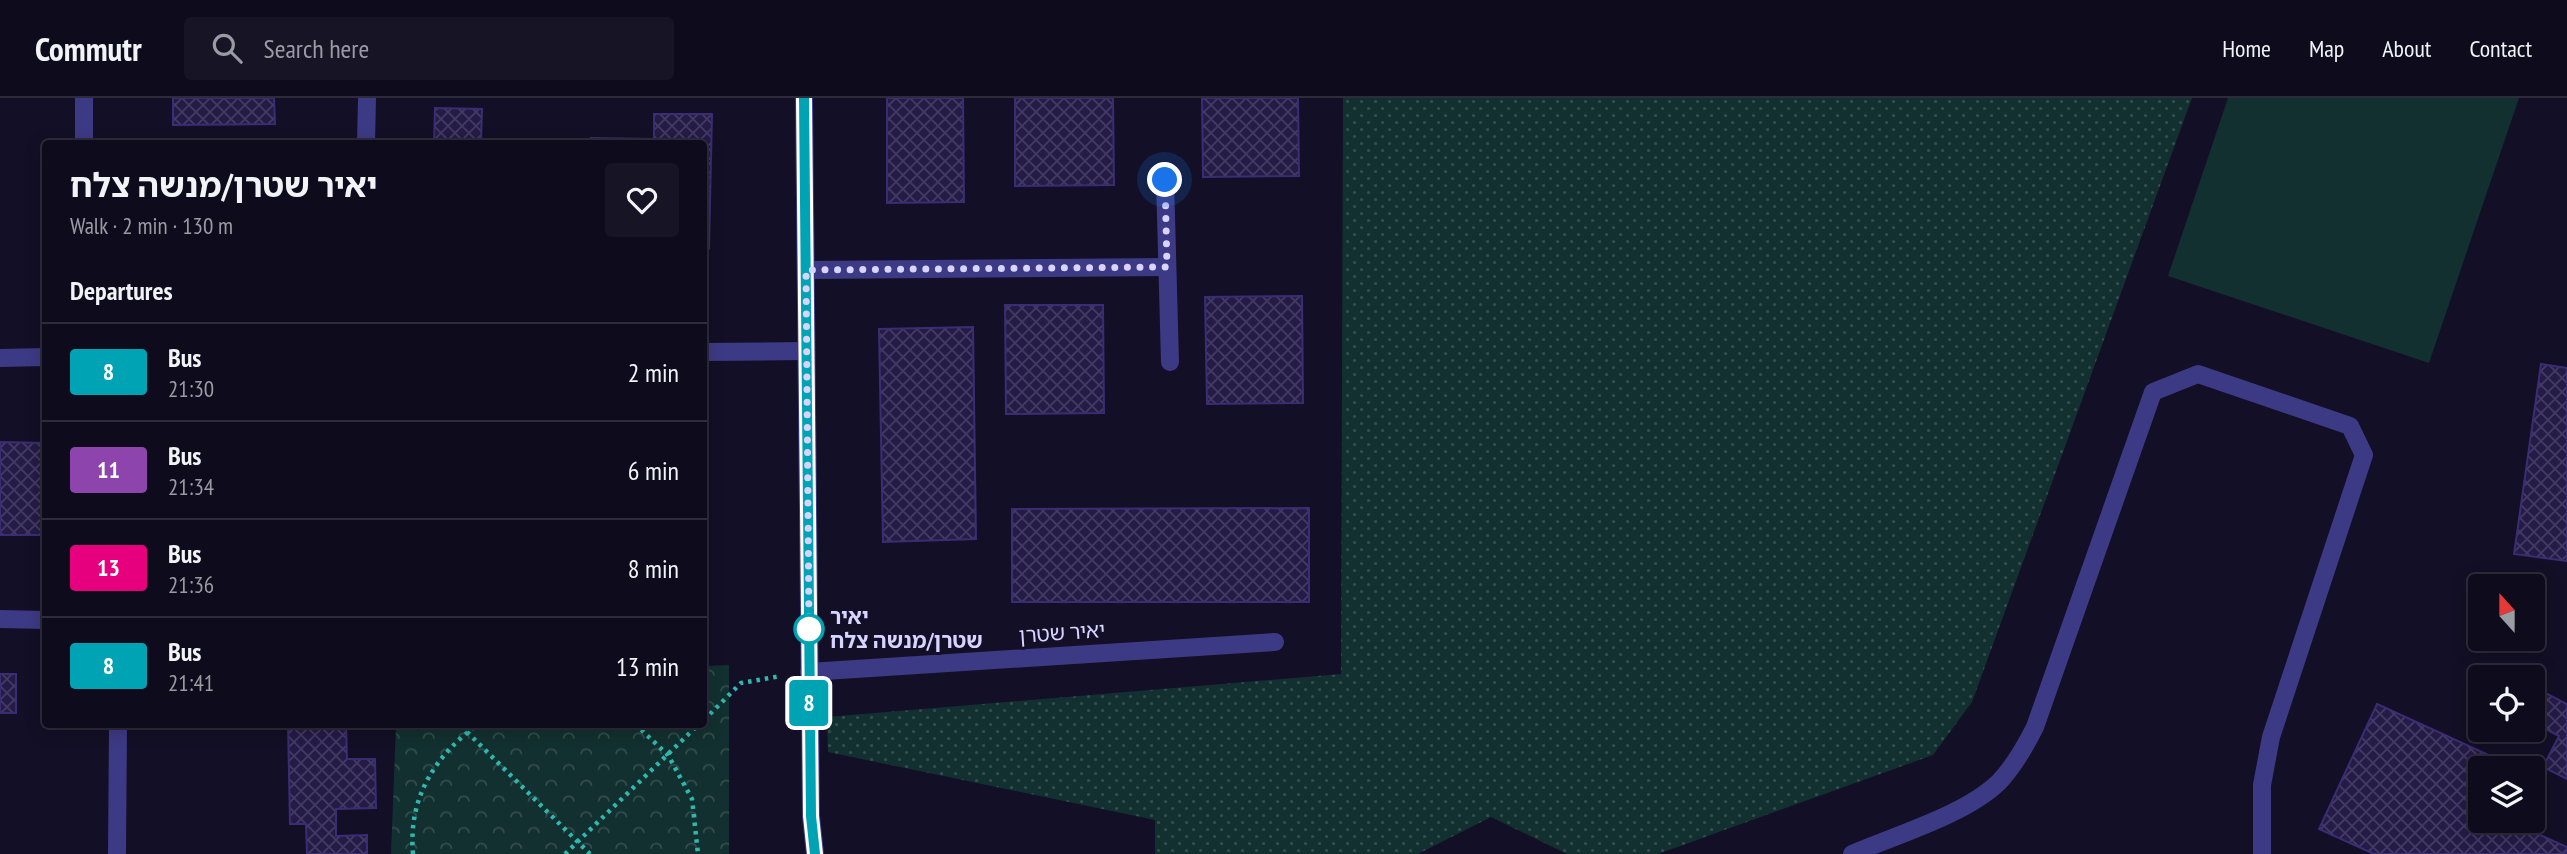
<!DOCTYPE html>
<html lang="en">
<head>
<meta charset="utf-8">
<style>
	body { margin:0; font-family:"PT Sans Narrow","Noto Sans Hebrew",sans-serif; background:#171425; color:#f1f3f6; height:100vh; display:flex; flex-direction:column; font-size:26px; white-space:nowrap }
	* { box-sizing:border-box; margin:0 }
	p { font-size:23px; color:#9b9ba3 }
	.icon { flex:none; width:38px; height:38px; fill:none; stroke:currentColor; stroke-width:2; stroke-linecap:round; stroke-linejoin:round }
	.map { position:relative; flex:1; overflow:hidden }
	.panel { position:absolute; left:42px; top:42px; width:665px; height:588px; display:flex; flex-direction:column; background:#0e0b1c; border-radius:7px; box-shadow:0 4px 18px #0003,0 0 0 2px #2e2b3b }
	.panel>* { flex:none }
	.badge { padding:0 14px; border-radius:5px; font-size:24px; line-height:46px }
	.needle { width:46px; rotate:339deg }
	.tools { position:absolute; left:2468px; top:476px; display:grid; gap:14px }
	.tools a { display:grid; place-items:center; width:77px; height:77px; border-radius:7px; background:#0e0b1c; box-shadow:0 4px 18px #0003,0 0 0 2px #2e2b3b; font-size:35px }
	.you { position:absolute; width:35px; height:35px; margin:-18px; border:5px solid #fff; border-radius:50%; background:#1a73e8; box-shadow:0 0 0 10px #1a73e833 }
	.map>.badge { position:absolute; translate:-50% -50%; box-shadow:0 0 0 4px #fff }
	h2 { padding:0 28px; font-size:26px; line-height:63px }
	.round { display:grid; place-items:center; flex:none; width:74px; height:74px; border-radius:7px; background:#171425 }
	.headline { display:flex; align-items:center; justify-content:space-between; height:119px; padding:0 28px }
	h1 { font-size:33px; font-weight:700; line-height:52px }
	ul { padding:0; list-style:none }
	li { display:flex; align-items:center; gap:21px; height:98px; padding:0 28px; border-top:2px solid #2e2b3b }
	li div { flex:1 }
	li b { display:block; font-size:26px }
	li em { font-style:normal }
	li .badge { min-width:77px; font-weight:700; text-align:center }
	header { display:flex; align-items:center; gap:42px; box-sizing:border-box; height:98px; padding:0 35px; background:#0e0b1c; border-bottom:2px solid #2e2b3b }
	header strong { font-size:33px }
	nav { display:flex; gap:38px; margin-inline-start:auto; font-size:24px }
	.search { width:490px; height:63px; background:#171425; display:flex; align-items:center; gap:18px; box-sizing:border-box; padding:0 24px; border-radius:7px; color:#9b9ba3; font-size:26px }
	.map>svg:first-child { display:block }
	.grass { fill:url(#grass-dots) }
	.park { fill:url(#park-crowns) }
	.pitch { fill:#12302f }
	.building { fill:url(#building-cross-hatch); stroke:#3b2d73; stroke-width:2 }
	.lines { fill:none; stroke-linecap:round; stroke-linejoin:round }
	.path { stroke:#2fb8b0; stroke-width:4.5; stroke-dasharray:3.5 5; stroke-linecap:butt }
	.service { stroke:#3d3a85; stroke-width:18 }
	.minor { stroke:#3d3a85; stroke-width:18 }
	.tertiary { stroke:#3d3a85; stroke-width:18 }
	.line-casing { stroke:#fff; stroke-width:16 }
	.line { stroke:#00a3b4; stroke-width:10 }
	.walk { stroke:#d9d4ff; stroke-width:7; stroke-dasharray:0 12.6 }
	.stop-dot { fill:#fff; stroke:#00a3b4; stroke-width:3.5 }
	.labels { text-anchor:middle; stroke-width:6; stroke-linejoin:round; paint-order:stroke }
	.stop-label { font-size:21px; font-weight:bold; fill:#d9d4ff; stroke:#130f26; text-anchor:start }
	.street-label { font-size:21px; fill:#d9d4ff; stroke:#130f26 }
</style>
</head>
<body>
<header>
<strong>Commutr</strong>
<div class="search"><svg class="icon" aria-label="search" viewBox="0 0 24 24"><circle cx="10" cy="10" r="6"/><path d="M15 15l6 6"/></svg>Search here</div>
<nav><a>Home</a><a>Map</a><a>About</a><a>Contact</a></nav>
</header>
<div class="map">
<svg width="2567" height="756" viewBox="0 0 2567 756">
	<defs>
		<pattern id="grass-dots" width="8" height="8" patternUnits="userSpaceOnUse" patternTransform="scale(1.75)"><rect width="8" height="8" fill="#12302f"/><path d="M2 2h.1M6 6h.1" fill="none" stroke="#344d4e" stroke-width="1.8" stroke-linecap="round"/></pattern>
		<pattern id="park-crowns" width="20" height="18" patternUnits="userSpaceOnUse" patternTransform="scale(1.75)"><rect width="20" height="18" fill="#12302f"/><path d="M2 6a3 3 0 1 1 6 0M12 15a3 3 0 1 1 6 0" fill="none" stroke="#344d4e"/></pattern>
		<pattern id="building-cross-hatch" width="8" height="8" patternUnits="userSpaceOnUse" patternTransform="scale(1.75)"><rect width="8" height="8" fill="#241b47"/><path d="M0 0l8 8M0 8l8-8" fill="none" stroke="#433b63"/></pattern>
	</defs>
	<rect width="100%" height="100%" fill="#130f26"/>
	<!-- grass -->
	<path class="grass" d="M1343,0h849l-220,604 -39,53 -275,99h-91l-76,-37 -73,37h-263v-34l-327,-68 -1,-35 514,-43z"/>
	<!-- park -->
	<path class="park" d="M729,567v189h-338l5,-129 308,-1v-58z"/>
	<!-- pitch -->
	<path class="pitch" d="M2228,0h291l-90,265 -261,-87z"/>
	<!-- building -->
	<g class="building">
		<path d="M173,0h101l1,26 -102,1z"/>
		<path d="M887,0h76l1,104 -77,1z"/>
		<path d="M1015,0h98l1,87 -99,1z"/>
		<path d="M1202,0h96l1,78 -96,1z"/>
		<path d="M435,10l47,1 -1,32 64,3h-111z"/>
		<path d="M654,16h58l-3,134 -5,-1v-103h-114l1,-6 63,1z"/>
		<path d="M1302,198l1,107 -96,1 -2,-107z"/>
		<path d="M1005,207h98l1,108 -98,1z"/>
		<path d="M973,229l3,212 -93,3 -4,-213z"/>
		<path d="M2541,266l26,4v193l-53,-7z"/>
		<path d="M0,344l46,1v92h-46z"/>
		<path d="M1309,410v94h-297v-93z"/>
		<rect x="0" y="576" width="16" height="39"/>
		<path d="M2532,588l35,18v75l-24,-12 16,-31 -27,-14z"/>
		<path d="M2377,606l140,64h-37v53h40l-2,4 49,22v7h-193l-55,-25z"/>
		<path d="M288,626h58l1,35h28l1,49 -40,1v27l31,-1v19h-60l-1,-30h-16z"/>
	</g>
	<g class="lines">
		<!-- path -->
		<g class="path">
			<path d="M704,622l37,-37 40,-7"/>
			<path d="M635,626l33,31 24,44 6,55"/>
			<path d="M467,634l123,122"/>
			<path d="M413,756c-5,-56 21,-97 65,-130"/>
			<path d="M565,756l134,-130"/>
		</g>
		<!-- service -->
		<g class="service">
			<path d="M0,521l46,1"/>
			<path d="M117,756l1,-130"/>
			<path d="M1852,756c44,-19 113,-39 147,-72 16,-17 26,-35 36,-55l118,-335 45,-18 152,52 14,29 -93,282 -9,48v69"/>
		</g>
		<!-- minor -->
		<g class="minor">
			<path d="M84,46v-46"/>
			<path d="M366,46l1,-46"/>
			<path d="M1165,82l5,182"/>
			<path d="M806,172l361,-3"/>
			<path d="M704,254l102,-1"/>
			<path d="M0,260l46,-1"/>
			<path d="M809,574l466,-30"/>
		</g>
		<!-- tertiary -->
		<path class="tertiary" d="M804,0l7,718 4,38"/>
	</g>
	<g class="lines">
		<!-- line casing -->
		<g class="line-casing">
			<path id="line" d="M804,0l7,718 4,38"/>
		</g>
		<!-- line -->
		<use href="#line" class="line"/>
		<!-- walk -->
		<path class="walk" d="M809,531l-3,-359 361,-3 -2,-87"/>
	</g>
	<!-- markers -->
	<circle class="stop-dot" cx="809" cy="531" r="14"/>
	<g class="labels">
		<!-- stop labels -->
		<g class="stop-label">
			<text x="830" y="526">יאיר<tspan x="830" dy="24">שטרן/מנשה צלח</tspan></text>
		</g>
		<!-- street labels -->
		<g class="street-label">
			<text transform="translate(1062 535) rotate(-4)" y="7">יאיר שטרן</text>
		</g>
	</g>
</svg>
<div class="tools">
<a><svg class="needle" viewBox="-14 -14 28 28"><path d="M0-13l5 13h-10z" fill="#e53935"/><path d="M0 13l5-13h-10z" fill="#9b9ba3"/></svg></a>
<a><svg class="icon" aria-label="locate" viewBox="0 0 24 24"><circle cx="12" cy="12" r="6"/><path d="M12 2v4M12 18v4M2 12h4M18 12h4"/></svg></a>
<a><svg class="icon" aria-label="layers" viewBox="0 0 24 24"><path d="M12 4l9 5-9 5-9-5zM3 14l9 5 9-5"/></svg></a>
</div>
<div class="you" style="left:1165px;top:82px"></div>
<b class="badge" style="left:809px;top:605px;background:#00a3b4;color:#fff">8</b>
<section class="panel">
<div class="headline"><div><h1>יאיר שטרן/מנשה צלח</h1><p>Walk · 2 min · 130 m</p></div><a class="round"><svg class="icon" aria-label="heart" viewBox="0 0 24 24"><path d="M12 20l-8-8c-3-5 5-10 8-4 3-6 11-1 8 4z"/></svg></a></div>
<h2>Departures</h2>
<ul>
<li><span class="badge" style="background:#00a3b4;color:#fff">8</span><div><b>Bus</b><p>21:30</p></div><em>2 min</em></li>
<li><span class="badge" style="background:#8e44ad;color:#fff">11</span><div><b>Bus</b><p>21:34</p></div><em>6 min</em></li>
<li><span class="badge" style="background:#e6007e;color:#fff">13</span><div><b>Bus</b><p>21:36</p></div><em>8 min</em></li>
<li><span class="badge" style="background:#00a3b4;color:#fff">8</span><div><b>Bus</b><p>21:41</p></div><em>13 min</em></li>
</ul>
</section>
</div>
</body>
</html>
